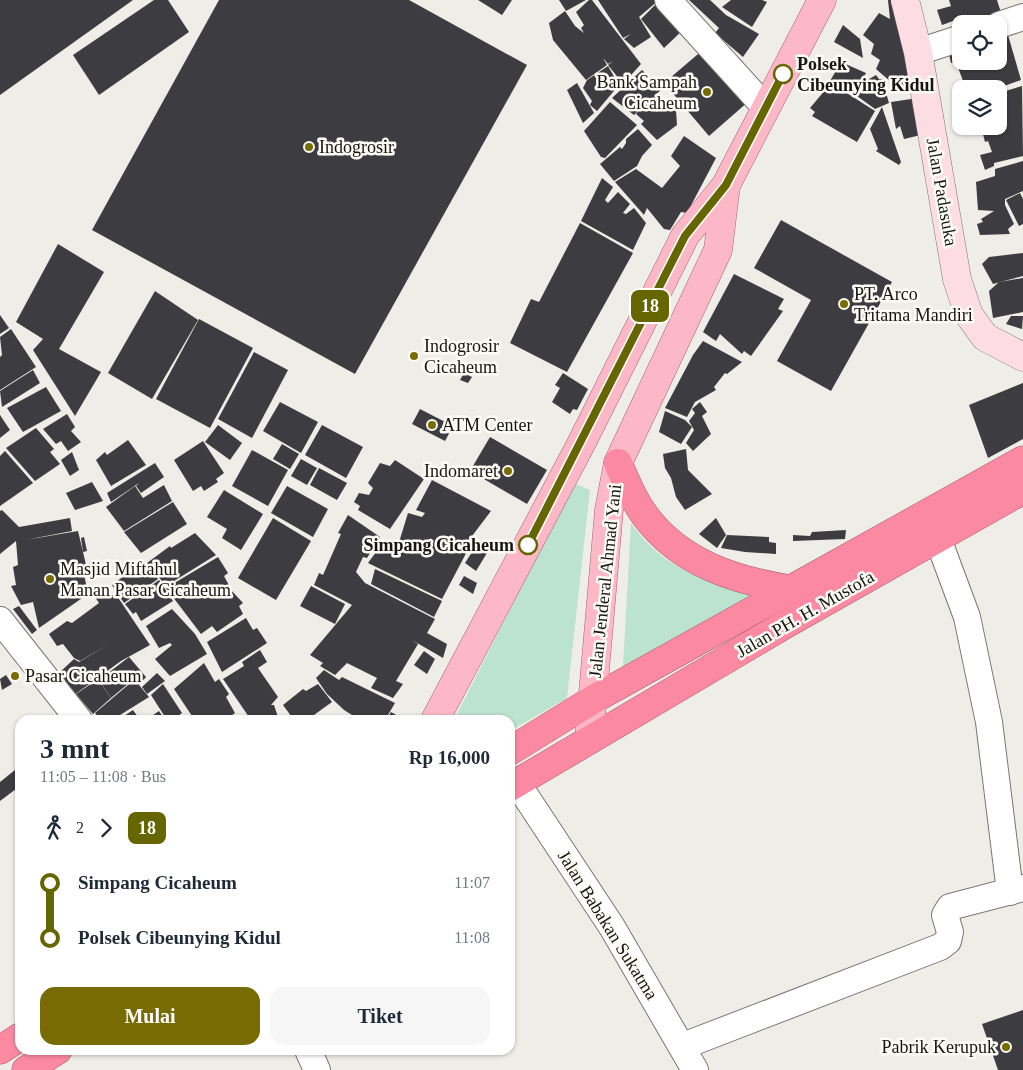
<!DOCTYPE html>
<html lang="id">
<head>
<meta charset="utf-8">
<style>
	body { margin:0; font-family:Georgia,serif; background:#f6f6f7; color:#1f2937; height:100vh; display:flex; flex-direction:column; font-size:19px; white-space:nowrap }
	* { box-sizing:border-box; margin:0 }
	p { font-size:16px; color:#747a83 }
	.icon { flex:none; width:28px; height:28px; fill:none; stroke:currentColor; stroke-width:2; stroke-linecap:round; stroke-linejoin:round }
	.map { position:relative; flex:1; overflow:hidden }
	.sheet { position:absolute; left:15px; top:715px; width:500px; height:340px; display:flex; flex-direction:column; background:#fff; border-radius:15px; box-shadow:0 1px 4px #0004 }
	.sheet>* { flex:none }
	.badge { padding:0 10px; border-radius:8px; font-size:18px; line-height:32px }
	.buttons { position:absolute; left:952px; top:15px; display:grid; gap:10px }
	.buttons a { display:grid; place-items:center; width:55px; height:55px; border-radius:10px; background:#fff; box-shadow:0 1px 4px #0004; font-size:25px }
	.map>.badge { position:absolute; translate:-50% -50%; box-shadow:0 0 0 2px #fff }
	.legs { display:flex; align-items:center; gap:8px; height:55px; padding:0 25px; font-size:16px }
	.legs p { margin-inline-start:auto }
	.overview { display:flex; align-items:center; justify-content:space-between; height:85px; padding:0 25px }
	h1 { font-size:28px; font-weight:600; line-height:38px }
	.primary-button { display:flex; gap:10px; margin-top:auto; padding:10px 25px }
	.primary-button a { flex:1; height:58px; border-radius:15px; background:#796b04; color:#fff; font-size:20px; font-weight:600; line-height:58px; text-align:center }
	.primary-button a+a { background:#f6f6f7; color:#1f2937 }
	ul { padding:0 25px; list-style:none }
	li { display:flex; align-items:center; gap:18px; height:55px; font-size:19px }
	li i { display:grid; place-items:center; width:8px; height:100%; margin:0 6px; background:currentColor }
	li i::after { content:''; width:12px; height:12px; margin:-6px; border:4px solid; border-radius:50%; background:#fff }
	li p { margin-inline-start:auto }
	li:first-child i { background:linear-gradient(#0000 50%,currentColor 0) }
	li:last-child i { background:linear-gradient(currentColor 50%,#0000 0) }
	.map>svg:first-child { display:block }
	.green { fill:#bce2d0 }
	.building { fill:#3d3c40 }
	.lines { fill:none; stroke-linecap:round; stroke-linejoin:round }
	.street-casing { stroke:#787772; stroke-width:28 }
	.secondary-casing { stroke:#787772; stroke-width:29 }
	.primary-casing { stroke:#ab6070; stroke-width:29 }
	.highway-casing { stroke:#ab6070; stroke-width:29 }
	.street { stroke:#fff; stroke-width:26 }
	.secondary { stroke:#fedce3; stroke-width:28 }
	.primary { stroke:#fdb8c7; stroke-width:28 }
	.highway { stroke:#fc89a2; stroke-width:28 }
	.line-1-casing { stroke:#fff; stroke-width:11 }
	.line-1 { stroke:#660; stroke-width:8 }
	.stop-1-dot { fill:#fff; stroke:#660; stroke-width:2.5 }
	.poi-dot { fill:#796b04; stroke:#fcfbf5; stroke-width:2 }
	.labels { text-anchor:middle; stroke-width:5; stroke-linejoin:round; paint-order:stroke }
	.stop-label { font-size:18px; font-weight:bold; fill:#151513; stroke:#fcfbf5; text-anchor:start }
	.poi-label { font-size:18px; fill:#151513; stroke:#fcfbf5; text-anchor:start }
	.street-label { font-size:18px; fill:#151513; stroke:#fcfbf5 }
</style>
</head>
<body>
<div class="map">
<svg width="1023" height="1070" viewBox="0 0 1023 1070">
	<rect width="100%" height="100%" fill="#efede7"/>
	<!-- green -->
	<g class="green">
		<path d="M574,483l16,7 -23,208 -57,33v-11h-56z"/>
		<path d="M631,523c31,46 75,58 126,71l-134,73z"/>
	</g>
	<!-- building -->
	<g class="building">
		<path d="M0,0h133l-133,95z"/>
		<path d="M154,0h14l21,32 -90,63 -26,-40z"/>
		<path d="M219,0h190l118,65 -172,309 -263,-144z"/>
		<path d="M478,0h34l-10,15z"/>
		<path d="M559,0h27l-20,11z"/>
		<path d="M589,0h3l49,64 -18,20 -15,-19 5,-4 -5,3 -5,-6 4,7 -21,15 -33,-40 -4,-17 16,-12 10,15 9,7 -3,-5 3,-3 -8,-13z"/>
		<path d="M598,0h61l-20,17 12,20 -17,11 -10,-9 7,-5 -8,4z"/>
		<path d="M660,0l25,28 -21,20 -23,-29z"/>
		<path d="M689,0h21l16,15 33,19 -16,23 -28,-24 4,-5z"/>
		<path d="M731,0h31l5,2 -15,25 -30,-20z"/>
		<path d="M888,0h15l12,82 -10,11 -15,-7 1,-4 -15,-13 4,-9 -9,-6 3,-10 -11,-9 16,-22 11,6z"/>
		<path d="M949,0h48l5,16 -23,8h-18v5l-2,1 -3,-10 -14,5 -5,-15 14,-4z"/>
		<path d="M843,25l17,14 3,19 -29,-16z"/>
		<path d="M1008,35l13,45 -25,9h-30l-10,-27 -5,1 -3,-14 13,-3v15h38v-23z"/>
		<path d="M704,49l45,52 -40,35 -45,-53z"/>
		<path d="M841,62l25,11 -12,22 -24,-14z"/>
		<path d="M608,66l11,19 -22,26 -7,-6 2,-4 -9,-13 4,-8z"/>
		<path d="M642,70l20,19 -8,7 7,6 5,-3 10,11 1,15 -20,15 -16,-16 3,-3 -8,-7 4,-5 -6,6 -22,-17z"/>
		<path d="M876,75l3,4h3l7,24 -14,6 -18,-13 9,-11 -2,-3z"/>
		<path d="M577,83l17,30 -11,10 -16,-33z"/>
		<path d="M831,83l44,28 -18,31 -45,-26 3,-4 -5,-4z"/>
		<path d="M1022,86l1,70 -29,7v3l-9,4 -5,-15 12,-3 -4,-11 -3,1 -4,-16h18v-33z"/>
		<path d="M918,98l7,36 -21,5 -4,-13 -4,3 -5,-27z"/>
		<path d="M610,102l27,23 -32,33 -4,-1 -17,-26z"/>
		<path d="M882,107l19,55 -2,3 -23,-14 2,-2 -8,-20z"/>
		<path d="M638,129l14,16 -10,11 -5,10 -23,15 -14,-17 20,-17 2,2 4,-6v-4z"/>
		<path d="M684,136l32,22 -29,55 -6,-1 -11,18 -6,-1 -17,-21 -3,7 -29,-33 21,-13 26,19 18,-22 -9,-10z"/>
		<path d="M1023,161v30l-18,8v6l-5,3 5,-3 9,19 -6,5 2,5 -30,1 -3,-11 6,-2 -2,-3 13,-8 -16,-1 -2,-28 19,-6v-7z"/>
		<path d="M602,178l11,9 -8,13 3,3 10,-11 12,12 -7,9 3,1 8,-6 12,15 -13,27 -52,-29z"/>
		<path d="M1020,193l3,6v25l-4,2 -13,-26z"/>
		<path d="M781,220l111,62 -61,109 -54,-30 34,-61 -57,-32z"/>
		<path d="M580,223l53,30 -66,119 -57,-29 21,-44 8,3z"/>
		<path d="M58,244l46,28 -45,77 42,23 -26,44 -42,-66 10,-11 -27,-17z"/>
		<path d="M1023,253v23l-30,8 -11,-20 7,-7z"/>
		<path d="M734,274l50,25 -6,10 5,2 -32,45 -7,-5 -2,3 -22,-20 -4,7 -13,-9z"/>
		<path d="M1023,278v34l-30,6 -4,-27 10,-9z"/>
		<path d="M155,291l43,29 -46,79 -44,-26z"/>
		<path d="M0,315l9,13 -9,6z"/>
		<path d="M1011,316h12l-1,13 -16,-5z"/>
		<path d="M199,319l54,29 -43,80 -54,-29z"/>
		<path d="M11,329l25,38 -36,23v-33l2,-2 -2,-18z"/>
		<path d="M703,341l39,21 -15,12 -2,-1 -11,14 2,3 -21,12 -8,15 -22,-9 28,-53z"/>
		<path d="M254,352l34,18 -36,68 -34,-19z"/>
		<path d="M33,370l7,13 -38,24 -2,-16z"/>
		<path d="M464,373l8,4 -4,6 -8,-3z"/>
		<path d="M563,373l25,16 -11,21 -4,-1 -3,5 -18,-12 8,-14 -5,-3z"/>
		<path d="M1023,383v56l-35,19 -19,-53z"/>
		<path d="M46,387l15,24 -38,21 -16,-24z"/>
		<path d="M280,402l38,20 -17,31 -38,-22z"/>
		<path d="M700,402l7,10 -5,4 9,18 -18,17 -7,-8 8,-13 -5,-9 6,-8 -3,-4z"/>
		<path d="M420,409l33,17 -8,15 -33,-17z"/>
		<path d="M665,411l20,9 7,7 -11,17 -22,-12z"/>
		<path d="M67,414l8,13 -4,4 10,11 -13,9 -7,-10 -5,3 -13,-15z"/>
		<path d="M0,415l10,15 -10,8z"/>
		<path d="M218,425l24,18 -12,17 -25,-18z"/>
		<path d="M322,425l41,22 -17,31 -41,-23z"/>
		<path d="M36,428l18,21 -4,3 10,12 -25,17 -29,-33z"/>
		<path d="M490,437l57,33 -20,34 -57,-33z"/>
		<path d="M128,440l18,25 -35,21 -15,-26 9,-8 2,3z"/>
		<path d="M203,441l21,32 -8,6 2,3 -14,9 -3,-5 -8,5 -19,-31z"/>
		<path d="M282,444l17,10 -9,15 -17,-10z"/>
		<path d="M686,449l2,21 24,24 -27,16 -9,-13 -5,-19 -6,-10 -2,-14z"/>
		<path d="M252,450l36,20 -20,36 -36,-20z"/>
		<path d="M5,451l28,32 -33,23v-50z"/>
		<path d="M72,452l7,18 -9,6 -9,-16z"/>
		<path d="M301,459l16,9 -10,17 -16,-9z"/>
		<path d="M395,460l29,19 -34,50 -32,-19 2,-4 -6,-4 5,-9 10,2 4,-7 -5,-5 12,-20 10,3z"/>
		<path d="M155,463l9,14 -23,16 -5,-7 3,-3 -28,19 -4,-9z"/>
		<path d="M319,468l28,15 -10,17 -27,-15z"/>
		<path d="M432,480l59,31 -22,29 3,2 -30,57 -74,-36 11,-15 13,4 8,-13 8,-26 14,4 3,-4 -9,-3z"/>
		<path d="M92,482l11,19 -28,9 -9,-17z"/>
		<path d="M164,485l8,16 -48,30 -18,-24 29,-21 8,12z"/>
		<path d="M287,486l41,23 -15,28 -42,-24z"/>
		<path d="M224,490l39,24 -22,36 -19,-12 5,-9 -20,-12z"/>
		<path d="M173,502l14,22 -46,29 -17,-21z"/>
		<path d="M2,510l17,17 51,-9 2,13 -47,9 53,-9 10,42 -4,1 4,20 -49,34 -6,-26 -12,3 -10,-19 5,-1 -3,-18 5,-2 -2,-24 -16,13v-43z"/>
		<path d="M348,515l32,22 -13,21 -4,-1 -7,15 9,11 70,36 -8,14 20,11 -4,14 -31,-18 6,4 -22,37 7,3 -10,14 -22,-10 6,-10 -30,-15 -12,12 -15,-9 3,-3 -13,-8 42,-50 -38,-20 5,-12 4,2 18,-41 -3,-1z"/>
		<path d="M273,518l38,23 -35,59 -38,-22z"/>
		<path d="M716,518l10,17 -9,13 -18,-14z"/>
		<path d="M846,530l-1,9 -52,2v-6l17,1 2,-4z"/>
		<path d="M195,533l21,22 -50,31 -19,-23 23,-17 1,2z"/>
		<path d="M727,535l42,2v5l7,1v11l-31,-2 -24,-4z"/>
		<path d="M84,537l3,14 -4,1 -2,-14z"/>
		<path d="M474,549l13,4 -11,18 -11,-8z"/>
		<path d="M218,557l10,16 -4,3 7,13 -9,6 9,-5 12,13 -4,3 4,8 -26,18 -5,-6 -11,8 -35,-46z"/>
		<path d="M147,564l11,15 -34,24 -12,-18 22,-17 3,3z"/>
		<path d="M375,569l67,32 -8,16 -63,-33z"/>
		<path d="M464,576l13,7 -4,11 -14,-9z"/>
		<path d="M159,580l14,21 -32,20 -5,-9 -3,2 -8,-10z"/>
		<path d="M311,586l34,18 -10,20 -35,-18z"/>
		<path d="M104,590l6,7 5,-4 35,52 -29,16 -47,34 -15,-22 15,-14 5,3 30,-18 -29,17 -6,-3 -11,-14 -6,2 -8,-12 18,-13 5,2 27,-20 -4,-6z"/>
		<path d="M19,606l18,24 -5,4 -19,-25z"/>
		<path d="M172,609l23,25 12,20 -37,22 -15,-17 17,-14 -2,-2 -11,5 -13,-22z"/>
		<path d="M246,618l7,12 4,-2 10,15 -45,29 -15,-30z"/>
		<path d="M260,650l7,12 -9,6 20,29 -7,8h3l4,12 -4,3h-16l-2,-3 -5,3 -28,-41 21,-13 -2,-4z"/>
		<path d="M424,651l11,8 -8,15 -13,-9z"/>
		<path d="M129,657l17,20 -7,8 10,12 -37,23h-11l-6,-7 40,-34 3,4 -3,-5 -24,20 -12,-18z"/>
		<path d="M204,663l11,19 4,-3 10,15 -3,3 9,16 -10,7h-33l2,-1 -20,-30z"/>
		<path d="M324,670l15,10 3,-3 53,26 -10,17h-25l-16,-10 -17,-16 -11,-16z"/>
		<path d="M157,673l8,8 -18,13 -5,-7z"/>
		<path d="M6,675l6,9 -10,6 -2,-11z"/>
		<path d="M98,679l13,19 -18,16 -17,-20z"/>
		<path d="M163,684l19,29 -9,7h-6l-16,-25z"/>
		<path d="M318,684l14,18 -25,18h-13l-11,-15 20,-16 3,2z"/>
		<path d="M133,710l7,10h-22z"/>
		<path d="M159,711l6,9h-19z"/>
		<path d="M391,712l7,4 -3,4h-9z"/>
		<path d="M20,766v20l-20,15v-19z"/>
		<path d="M1023,1010v60h-25l-16,-46z"/>
	</g>
	<g class="lines">
		<!-- street casing -->
		<g class="street-casing">
			<g id="street">
				<path d="M668,0l97,107"/>
				<path d="M999,25l24,-8"/>
				<path d="M918,52l43,-14"/>
				<path d="M938,539l29,78 22,105 21,170"/>
				<path d="M0,620l79,100"/>
				<path d="M517,783l95,144 83,143"/>
				<path d="M683,1046l257,-99 8,-6 2,-9 -5,-17 5,-8 73,-19"/>
				<path d="M308,1050l9,20"/>
			</g>
		</g>
		<!-- secondary casing -->
		<g class="secondary-casing">
			<path id="secondary" d="M905,0l13,52 39,227 12,36 16,22 38,20"/>
		</g>
		<!-- primary casing -->
		<g class="primary-casing">
			<g id="primary">
				<path d="M435,720l146,-276 104,-208 41,-51 96,-185"/>
				<path d="M589,739l20,-229 9,-47 100,-213 8,-65"/>
			</g>
		</g>
		<!-- highway casing -->
		<g class="highway-casing">
			<g id="highway">
				<path d="M618,463c8,19 16,38 28,54 35,46 88,63 143,72"/>
				<path d="M510,751l84,-52 429,-239"/>
				<path d="M510,787l276,-163 237,-134"/>
				<path d="M0,1050l20,-13"/>
				<path d="M26,1070l32,-20"/>
			</g>
		</g>
		<!-- street -->
		<use href="#street" class="street"/>
		<!-- secondary -->
		<use href="#secondary" class="secondary"/>
		<!-- primary -->
		<use href="#primary" class="primary"/>
		<!-- highway -->
		<use href="#highway" class="highway"/>
	</g>
	<g class="lines">
		<!-- line-1 casing -->
		<g class="line-1-casing">
			<path id="line-1" d="M528,545l157,-309 41,-51 57,-111"/>
		</g>
		<!-- line-1 -->
		<use href="#line-1" class="line-1"/>
	</g>
	<!-- markers -->
	<g class="stop-1-dot">
		<circle cx="783" cy="74" r="9"/>
		<circle cx="528" cy="545" r="9"/>
	</g>
	<g class="poi-dot">
		<circle cx="707" cy="92" r="5"/>
		<circle cx="309" cy="147" r="5"/>
		<circle cx="844" cy="304" r="5"/>
		<circle cx="414" cy="356" r="5"/>
		<circle cx="432" cy="425" r="5"/>
		<circle cx="508" cy="471" r="5"/>
		<circle cx="50" cy="579" r="5"/>
		<circle cx="15" cy="676" r="5"/>
		<circle cx="1006" cy="1047" r="5"/>
	</g>
	<g class="labels">
		<!-- stop labels -->
		<g class="stop-label">
			<text x="797" y="70">Polsek<tspan x="797" dy="21">Cibeunying Kidul</tspan></text>
			<text x="514" y="551" text-anchor="end">Simpang Cicaheum</text>
		</g>
		<!-- poi labels -->
		<g class="poi-label">
			<text x="697" y="88" text-anchor="end">Bank Sampah<tspan x="697" dy="21">Cicaheum</tspan></text>
			<text x="319" y="153">Indogrosir</text>
			<text x="854" y="300">PT. Arco<tspan x="854" dy="21">Tritama Mandiri</tspan></text>
			<text x="424" y="352">Indogrosir<tspan x="424" dy="21">Cicaheum</tspan></text>
			<text x="442" y="431">ATM Center</text>
			<text x="498" y="477" text-anchor="end">Indomaret</text>
			<text x="60" y="575">Masjid Miftahul<tspan x="60" dy="21">Manan Pasar Cicaheum</tspan></text>
			<text x="25" y="682">Pasar Cicaheum</text>
			<text x="996" y="1053" text-anchor="end">Pabrik Kerupuk</text>
		</g>
		<!-- street labels -->
		<g class="street-label">
			<text transform="translate(942 192) rotate(80)" y="6">Jalan Padasuka</text>
			<text transform="translate(605 581) rotate(-84)" y="6">Jalan Jenderal Ahmad Yani</text>
			<text transform="translate(805 614) rotate(-30)" y="6">Jalan PH. H. Mustofa</text>
			<text transform="translate(608 925) rotate(58)" y="6">Jalan Babakan Sukatma</text>
		</g>
	</g>
</svg>
<div class="buttons">
<a><svg class="icon" aria-label="locate" viewBox="0 0 24 24"><circle cx="12" cy="12" r="6"/><path d="M12 2v4M12 18v4M2 12h4M18 12h4"/></svg></a>
<a><svg class="icon" aria-label="layers" viewBox="0 0 24 24"><path d="M12 4l9 5-9 5-9-5zM3 14l9 5 9-5"/></svg></a>
</div>
<b class="badge" style="left:650px;top:306px;background:#660;color:#fff">18</b>
<section class="sheet">
<div class="overview"><div><h1>3 mnt</h1><p>11:05 – 11:08 · Bus</p></div><b>Rp 16,000</b></div>
<div class="legs"><svg class="icon" aria-label="walk" viewBox="0 0 24 24"><circle cx="13" cy="4" r="2"/><path d="M13 8l-2 6 4 7M11 14l-3 7M7 12l3-4h3l4 4"/></svg>2<svg class="icon" aria-label="forward" viewBox="0 0 24 24"><path d="M9 5l7 7-7 7"/></svg><b class="badge" style="background:#660;color:#fff">18</b></div>
<ul>
<li><i style="color:#660"></i><b>Simpang Cicaheum</b><p>11:07</p></li>
<li><i style="color:#660"></i><b>Polsek Cibeunying Kidul</b><p>11:08</p></li>
</ul>
<div class="primary-button"><a>Mulai</a><a>Tiket</a></div>
</section>
</div>
</body>
</html>
